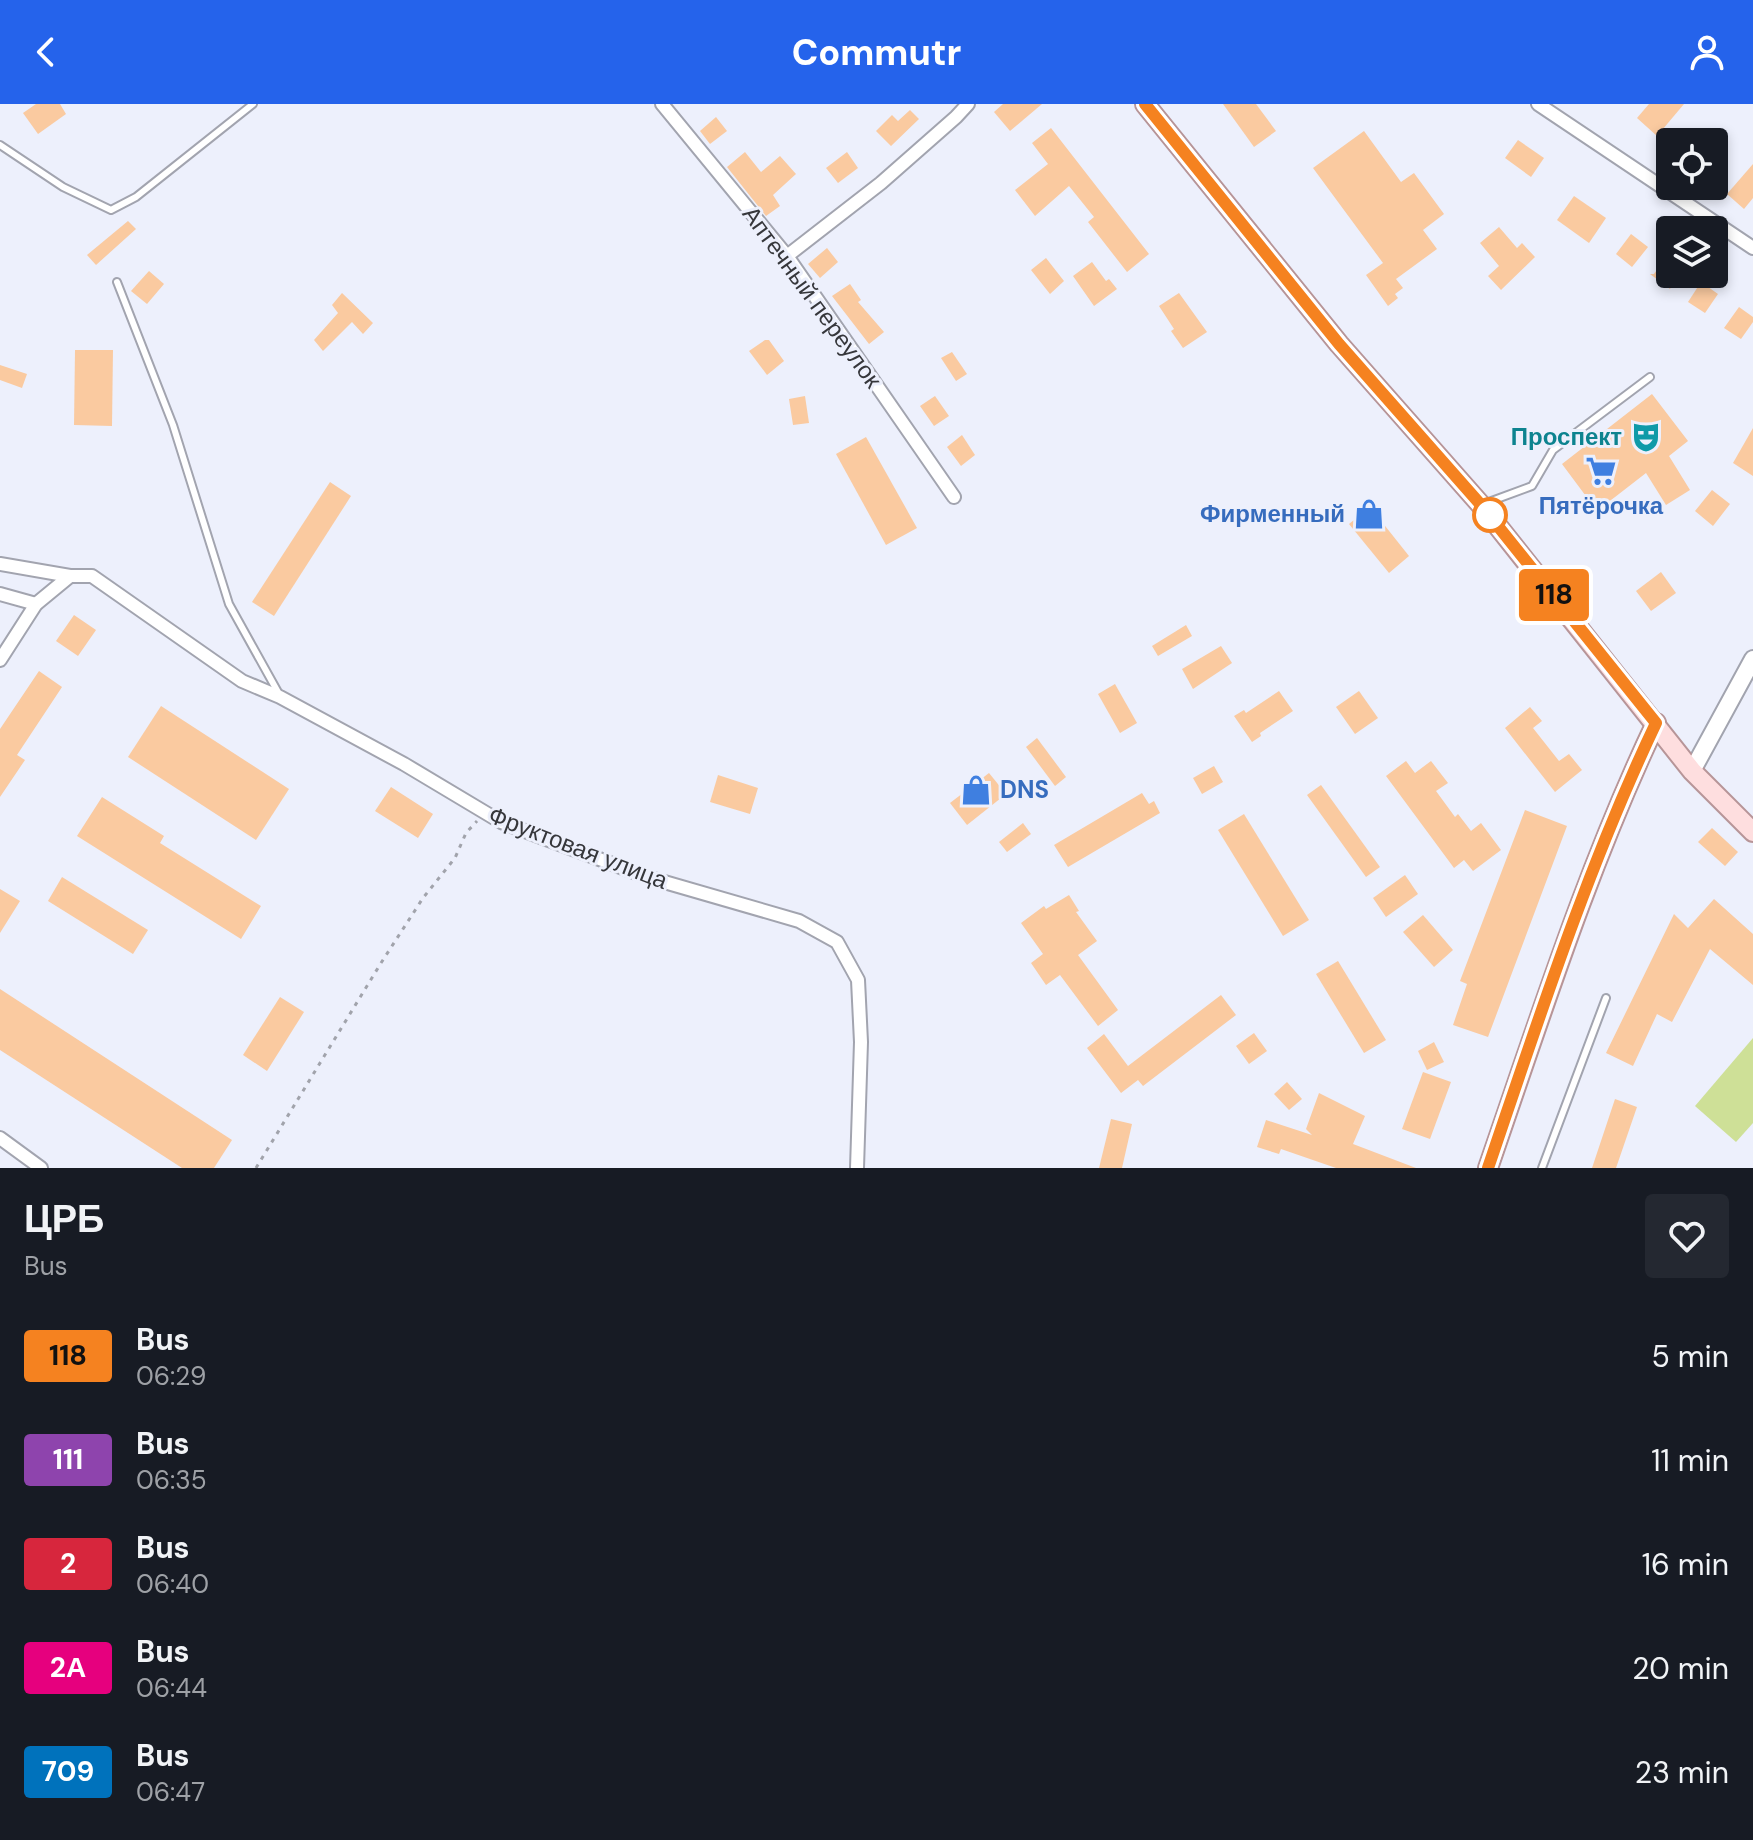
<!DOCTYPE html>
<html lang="en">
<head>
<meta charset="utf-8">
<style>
	body { margin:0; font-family:"DM Sans",sans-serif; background:#242831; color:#f1f3f6; height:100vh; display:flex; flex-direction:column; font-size:30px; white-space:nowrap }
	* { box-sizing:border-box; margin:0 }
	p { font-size:26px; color:#9ea1a6 }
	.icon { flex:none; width:44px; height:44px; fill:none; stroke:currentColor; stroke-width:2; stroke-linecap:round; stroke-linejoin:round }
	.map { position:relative; height:1064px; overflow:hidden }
	.drawer { display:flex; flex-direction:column; background:#171b24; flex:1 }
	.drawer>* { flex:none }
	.badge { padding:0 16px; border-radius:6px; font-size:28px; line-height:52px }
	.buttons { position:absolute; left:1656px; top:24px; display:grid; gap:16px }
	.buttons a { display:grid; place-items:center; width:72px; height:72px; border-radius:8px; background:#171b24; box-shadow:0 4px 12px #0003; font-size:40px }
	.map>.badge { position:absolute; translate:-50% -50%; box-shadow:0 0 0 4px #fff }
	.round { display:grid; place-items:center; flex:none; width:84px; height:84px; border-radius:8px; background:#242831 }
	.head { display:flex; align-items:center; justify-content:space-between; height:136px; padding:0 24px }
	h1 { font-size:38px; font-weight:800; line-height:60px }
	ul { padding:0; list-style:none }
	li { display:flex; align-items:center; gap:24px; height:104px; padding:0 24px }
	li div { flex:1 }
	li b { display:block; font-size:30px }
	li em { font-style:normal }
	li .badge { min-width:88px; font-weight:700; text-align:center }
	header { display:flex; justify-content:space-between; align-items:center; height:104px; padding:0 24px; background:#2563eb; color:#fff; font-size:36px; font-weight:800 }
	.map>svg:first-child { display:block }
	.park { fill:#cee097 }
	.building { fill:#facaa0 }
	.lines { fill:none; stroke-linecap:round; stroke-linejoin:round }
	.lane-casing { stroke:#a2a4af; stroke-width:10 }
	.street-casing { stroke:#a2a4af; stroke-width:16 }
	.secondary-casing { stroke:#a2a4af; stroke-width:20 }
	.primary-casing { stroke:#b79598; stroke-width:22 }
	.path { stroke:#a1a3ab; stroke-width:3; stroke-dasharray:4 6; stroke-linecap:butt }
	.lane { stroke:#fff; stroke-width:6 }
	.street { stroke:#fff; stroke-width:12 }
	.secondary { stroke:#fff; stroke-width:16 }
	.primary { stroke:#fededf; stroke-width:18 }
	.line-casing { stroke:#fff; stroke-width:18 }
	.line { stroke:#f58220; stroke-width:12 }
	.stop-dot { fill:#fff; stroke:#f58220; stroke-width:4 }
	.labels { text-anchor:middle; stroke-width:6; stroke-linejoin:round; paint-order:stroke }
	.street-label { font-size:24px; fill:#36373b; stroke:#edf0fc }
	.culture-label { font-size:24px; font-weight:bold; fill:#0d838f; stroke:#edf0fc; text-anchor:end }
	.shop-label { font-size:24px; font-weight:bold; fill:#366cbe; stroke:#edf0fc }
</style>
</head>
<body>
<header><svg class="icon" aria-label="back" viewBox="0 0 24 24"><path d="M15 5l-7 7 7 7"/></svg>Commutr<svg class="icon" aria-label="person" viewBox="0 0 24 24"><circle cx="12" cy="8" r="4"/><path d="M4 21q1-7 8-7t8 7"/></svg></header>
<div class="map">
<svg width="1753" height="1064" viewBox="0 0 1753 1064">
	<rect width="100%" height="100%" fill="#edf0fc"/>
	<!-- park -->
	<path class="park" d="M1753,934v85l-17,19 -41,-36z"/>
	<!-- building -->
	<g class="building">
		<path d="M36,0h24l6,10 -28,20 -15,-21z"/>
		<path d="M1003,0h39l-32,27 -16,-19z"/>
		<path d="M1223,0h33l20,27 -22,16z"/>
		<path d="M1649,0h35l-27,32 -20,-18z"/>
		<path d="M910,6l9,9 -28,27 -15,-15 16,-16 6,6z"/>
		<path d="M716,13l11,14 -17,13 -10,-13z"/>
		<path d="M1051,24l98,126 -22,18 -39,-50 6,-5 -25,-31 -34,30 -20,-26 33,-26 -16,-21z"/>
		<path d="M1364,27l37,51 13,-9 30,41 -21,16 14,19 -41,30 7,9 -8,6 3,4 -10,8 -22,-31 17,-12 -70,-95z"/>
		<path d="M1518,36l26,18 -13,19 -26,-19z"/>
		<path d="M745,48l16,20 19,-16 16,18 -23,21 7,11 -14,10 -39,-49z"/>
		<path d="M847,48l11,16 -20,15 -12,-15z"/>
		<path d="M1753,60v34l-9,11 -17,-15z"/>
		<path d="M1574,92l32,22 -17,25 -32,-23z"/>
		<path d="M128,117l8,8 -40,36 -9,-10z"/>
		<path d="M1499,123l18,21 5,-5 13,14 -34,33 -13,-14 11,-10 -19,-23z"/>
		<path d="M1631,130l17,13 -16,20 -16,-13z"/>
		<path d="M827,144l11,14 -18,16 -12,-14z"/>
		<path d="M1670,147v23h9l-9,15 -20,-15h4z"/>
		<path d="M1046,154l18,23 -14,13 -19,-24z"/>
		<path d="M1092,158l14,19 3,-2 8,10 -23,17 -21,-30z"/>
		<path d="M149,167l15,13 -17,20 -16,-13z"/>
		<path d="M1701,178l17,12 -13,19 -17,-11z"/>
		<path d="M850,180l11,16 -3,2 26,30 -15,12 -37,-48z"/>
		<path d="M342,189l31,30 -10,11 -11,-12 -29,29 -9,-11 24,-27 -6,-8z"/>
		<path d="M1179,189l28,39 -24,16 -12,-17 3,-2 -15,-23z"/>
		<path d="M1739,203l14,10v5l-12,17 -17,-11z"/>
		<path d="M765,236h4l15,21 -17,14 -18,-24z"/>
		<path d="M75,246h38l-1,76 -38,-1z"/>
		<path d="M952,248l15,22 -11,7 -15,-23z"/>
		<path d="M0,261l27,9 -5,14 -22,-8z"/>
		<path d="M1652,290l36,47 -19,15 21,34 -24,15 -20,-32 -49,38 -35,-47z"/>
		<path d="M805,292l4,27 -16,2 -4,-26z"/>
		<path d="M935,292l14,20 -15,10 -14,-20z"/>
		<path d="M1753,324v48l-20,-13z"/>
		<path d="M962,331l13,20 -14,11 -14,-19z"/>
		<path d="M866,333l51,91 -31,17 -50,-91z"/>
		<path d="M330,378l21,14 -77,120 -22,-14z"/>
		<path d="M1712,386l18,14 -17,22 -18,-15z"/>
		<path d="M1370,403l39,49 -20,17 -40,-49z"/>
		<path d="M1661,468l15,21 -25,18 -15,-20z"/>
		<path d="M74,511l22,15 -18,26 -22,-15z"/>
		<path d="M1186,521l6,11 -34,20 -6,-10z"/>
		<path d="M1221,542l11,17 -39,26 -11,-20z"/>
		<path d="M39,567l23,16 -45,68 8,5 -25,37v-68z"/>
		<path d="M1115,580l22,39 -17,10 -22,-39z"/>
		<path d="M1279,587l14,20 -33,22 1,3 -9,6 -18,-26 10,-6 2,3z"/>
		<path d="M1359,587l19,27 -23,16 -19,-27z"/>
		<path d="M161,602l128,83 -33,51 -128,-83z"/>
		<path d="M1530,603l12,14 -9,7 26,33 10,-7 13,16 -27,22 -50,-64z"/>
		<path d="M1037,634l29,39 -11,9 -29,-39z"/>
		<path d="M1406,657l9,12 16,-12 17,22 -12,8 19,26 3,-3 13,17 10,-8 20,27 -28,21 -9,-11 -10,8 -68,-92z"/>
		<path d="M1214,662l9,16 -21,12 -9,-16z"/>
		<path d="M989,669l17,21 -39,31 -17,-22z"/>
		<path d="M718,671l40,13 -8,26 -40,-12z"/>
		<path d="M1321,681l59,82 -14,10 -59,-82z"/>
		<path d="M391,683l42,27 -15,24 -43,-27z"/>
		<path d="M1142,689l7,11 5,-3 6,12 -92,54 -14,-22z"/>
		<path d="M102,693l62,39 -4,7 101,63 -20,33 -164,-103z"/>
		<path d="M1525,706l42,16 -79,211 -35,-12 14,-41 -7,-3z"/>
		<path d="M1244,710l65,106 -26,16 -65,-106z"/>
		<path d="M1023,719l8,11 -24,18 -8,-10z"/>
		<path d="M1712,724l26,24 -13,14 -27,-24z"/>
		<path d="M1405,771l13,19 -32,23 -13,-19z"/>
		<path d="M62,773l86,53 -15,24 -85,-53z"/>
		<path d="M0,785l20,12 -20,32z"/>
		<path d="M1069,791l10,16 -3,1 21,29 -19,14 40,55 -20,16 -38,-51 -14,10 -15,-22 12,-9 -22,-31 23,-17 2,3z"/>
		<path d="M1714,795l39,35v51l-43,-36 -38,73 -15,-8 -24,52 -27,-13 68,-139 14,14z"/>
		<path d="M1423,811l30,35 -19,17 -31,-35z"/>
		<path d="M1338,857l48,79 -22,13 -48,-79z"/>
		<path d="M0,885l232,151 -18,28h-32l-182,-118z"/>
		<path d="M1221,891l15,20 -93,71 -5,-6 -17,13 -34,-45 17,-14 24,32z"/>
		<path d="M280,893l24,15 -37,59 -24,-16z"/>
		<path d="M1254,929l13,18 -18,13 -13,-18z"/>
		<path d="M1434,938l10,20 -17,8 -9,-19z"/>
		<path d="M1423,968l28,10 -21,57 -28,-10z"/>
		<path d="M1287,978l15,17 -13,11 -15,-16z"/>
		<path d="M1319,989l46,23 -12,28 63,24h-80l-55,-19 -2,5 -22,-7 9,-27 46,15 -6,-6z"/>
		<path d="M1615,995l22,8 -21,61h-24z"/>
		<path d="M1111,1015l21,5 -10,44h-23z"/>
	</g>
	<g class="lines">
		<!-- lane casing -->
		<g class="lane-casing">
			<g id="lane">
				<path d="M0,41l63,42 48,23 25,-13 117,-93"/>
				<path d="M117,178l56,143 56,179 50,90"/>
				<path d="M1486,399l46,-17 21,-36 97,-73"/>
				<path d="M1542,1064l64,-170"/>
			</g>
		</g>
		<!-- street casing -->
		<g class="street-casing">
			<g id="street">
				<path d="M662,0l125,152 167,241"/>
				<path d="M1538,0l215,144"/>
				<path d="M787,152l94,-73 75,-66 12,-13"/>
				<path d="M0,460l70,12h22l150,105 38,16 124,67 97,58 146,55 152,44 38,21 21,38 3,62 -4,126"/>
				<path d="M0,490l36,10"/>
				<path d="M0,556l36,-56 34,-28"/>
				<path d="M0,1034l41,30"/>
			</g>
		</g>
		<!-- secondary casing -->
		<g class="secondary-casing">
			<path id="secondary" d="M1692,667l61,-112"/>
		</g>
		<!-- primary casing -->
		<g class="primary-casing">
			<g id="primary">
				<path d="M1145,0l194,240 142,161 211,266 61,61"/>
				<path d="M1488,1064c52,-150 100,-302 168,-445"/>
			</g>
		</g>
		<!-- path -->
		<path class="path" d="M256,1064l125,-205 42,-65 32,-40 11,-25 11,-12"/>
		<!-- lane -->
		<use href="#lane" class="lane"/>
		<!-- street -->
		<use href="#street" class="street"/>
		<!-- secondary -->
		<use href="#secondary" class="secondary"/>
		<!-- primary -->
		<use href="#primary" class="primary"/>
	</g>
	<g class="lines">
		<!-- line casing -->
		<g class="line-casing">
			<path id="line" d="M1145,0l194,240 142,161 175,218c-68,143 -117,295 -168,445"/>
		</g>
		<!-- line -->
		<use href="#line" class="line"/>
	</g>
	<!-- icons -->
	<defs>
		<g id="theatre-bare" transform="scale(2.4)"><path d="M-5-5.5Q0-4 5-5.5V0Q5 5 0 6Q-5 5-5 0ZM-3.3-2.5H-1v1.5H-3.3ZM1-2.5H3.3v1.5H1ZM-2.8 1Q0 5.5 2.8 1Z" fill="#0f9aa8" stroke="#edf0fc" stroke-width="2.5" paint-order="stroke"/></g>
		<g id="supermarket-bare" transform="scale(2.4)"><path d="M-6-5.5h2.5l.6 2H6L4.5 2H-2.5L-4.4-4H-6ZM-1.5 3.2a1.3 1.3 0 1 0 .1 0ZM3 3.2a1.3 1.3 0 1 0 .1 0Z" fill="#3f7fe0" stroke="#edf0fc" stroke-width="2.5" paint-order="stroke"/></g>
		<g id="shop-bare" transform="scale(2.4)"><path d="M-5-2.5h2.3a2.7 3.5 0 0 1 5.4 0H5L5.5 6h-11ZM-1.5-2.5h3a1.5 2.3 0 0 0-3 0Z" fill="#3f7fe0" stroke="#edf0fc" stroke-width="2.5" paint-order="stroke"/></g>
	</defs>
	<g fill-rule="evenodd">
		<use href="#theatre-bare" x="1646" y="333"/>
		<use href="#supermarket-bare" x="1601" y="367"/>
		<use href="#shop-bare" x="1369" y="410"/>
		<use href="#shop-bare" x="976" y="686"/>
	</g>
	<!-- markers -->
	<circle class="stop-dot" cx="1490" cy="411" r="16"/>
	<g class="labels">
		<!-- street labels -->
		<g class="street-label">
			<text transform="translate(812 193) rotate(54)" y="8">Аптечный переулок</text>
			<text transform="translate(578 744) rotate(21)" y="8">Фруктовая улица</text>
		</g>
		<!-- culture labels -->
		<g class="culture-label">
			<text x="1622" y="341">Проспект</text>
		</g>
		<!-- shop labels -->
		<g class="shop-label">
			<text x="1601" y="410">Пятёрочка</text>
			<text x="1345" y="418" text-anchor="end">Фирменный</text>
			<text x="1000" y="694" text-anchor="start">DNS</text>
		</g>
	</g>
</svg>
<div class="buttons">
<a><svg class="icon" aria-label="locate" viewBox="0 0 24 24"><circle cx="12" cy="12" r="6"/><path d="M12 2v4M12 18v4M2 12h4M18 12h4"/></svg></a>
<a><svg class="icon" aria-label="layers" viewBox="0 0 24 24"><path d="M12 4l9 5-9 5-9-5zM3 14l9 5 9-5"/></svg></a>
</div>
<b class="badge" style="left:1554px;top:491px;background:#f58220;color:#111">118</b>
</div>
<section class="drawer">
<div class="head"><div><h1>ЦРБ</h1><p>Bus</p></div><a class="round"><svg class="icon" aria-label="heart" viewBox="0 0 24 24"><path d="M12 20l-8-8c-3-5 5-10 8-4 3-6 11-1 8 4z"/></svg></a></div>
<ul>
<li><span class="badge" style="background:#f58220;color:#111">118</span><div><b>Bus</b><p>06:29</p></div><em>5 min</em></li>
<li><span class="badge" style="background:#8e44ad;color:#fff">111</span><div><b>Bus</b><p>06:35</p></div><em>11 min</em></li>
<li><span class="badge" style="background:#d7263d;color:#fff">2</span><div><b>Bus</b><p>06:40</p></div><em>16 min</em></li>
<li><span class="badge" style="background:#e6007e;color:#fff">2А</span><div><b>Bus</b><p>06:44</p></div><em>20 min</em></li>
<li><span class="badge" style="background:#0072bc;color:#fff">709</span><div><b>Bus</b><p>06:47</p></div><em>23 min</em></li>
</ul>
</section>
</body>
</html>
